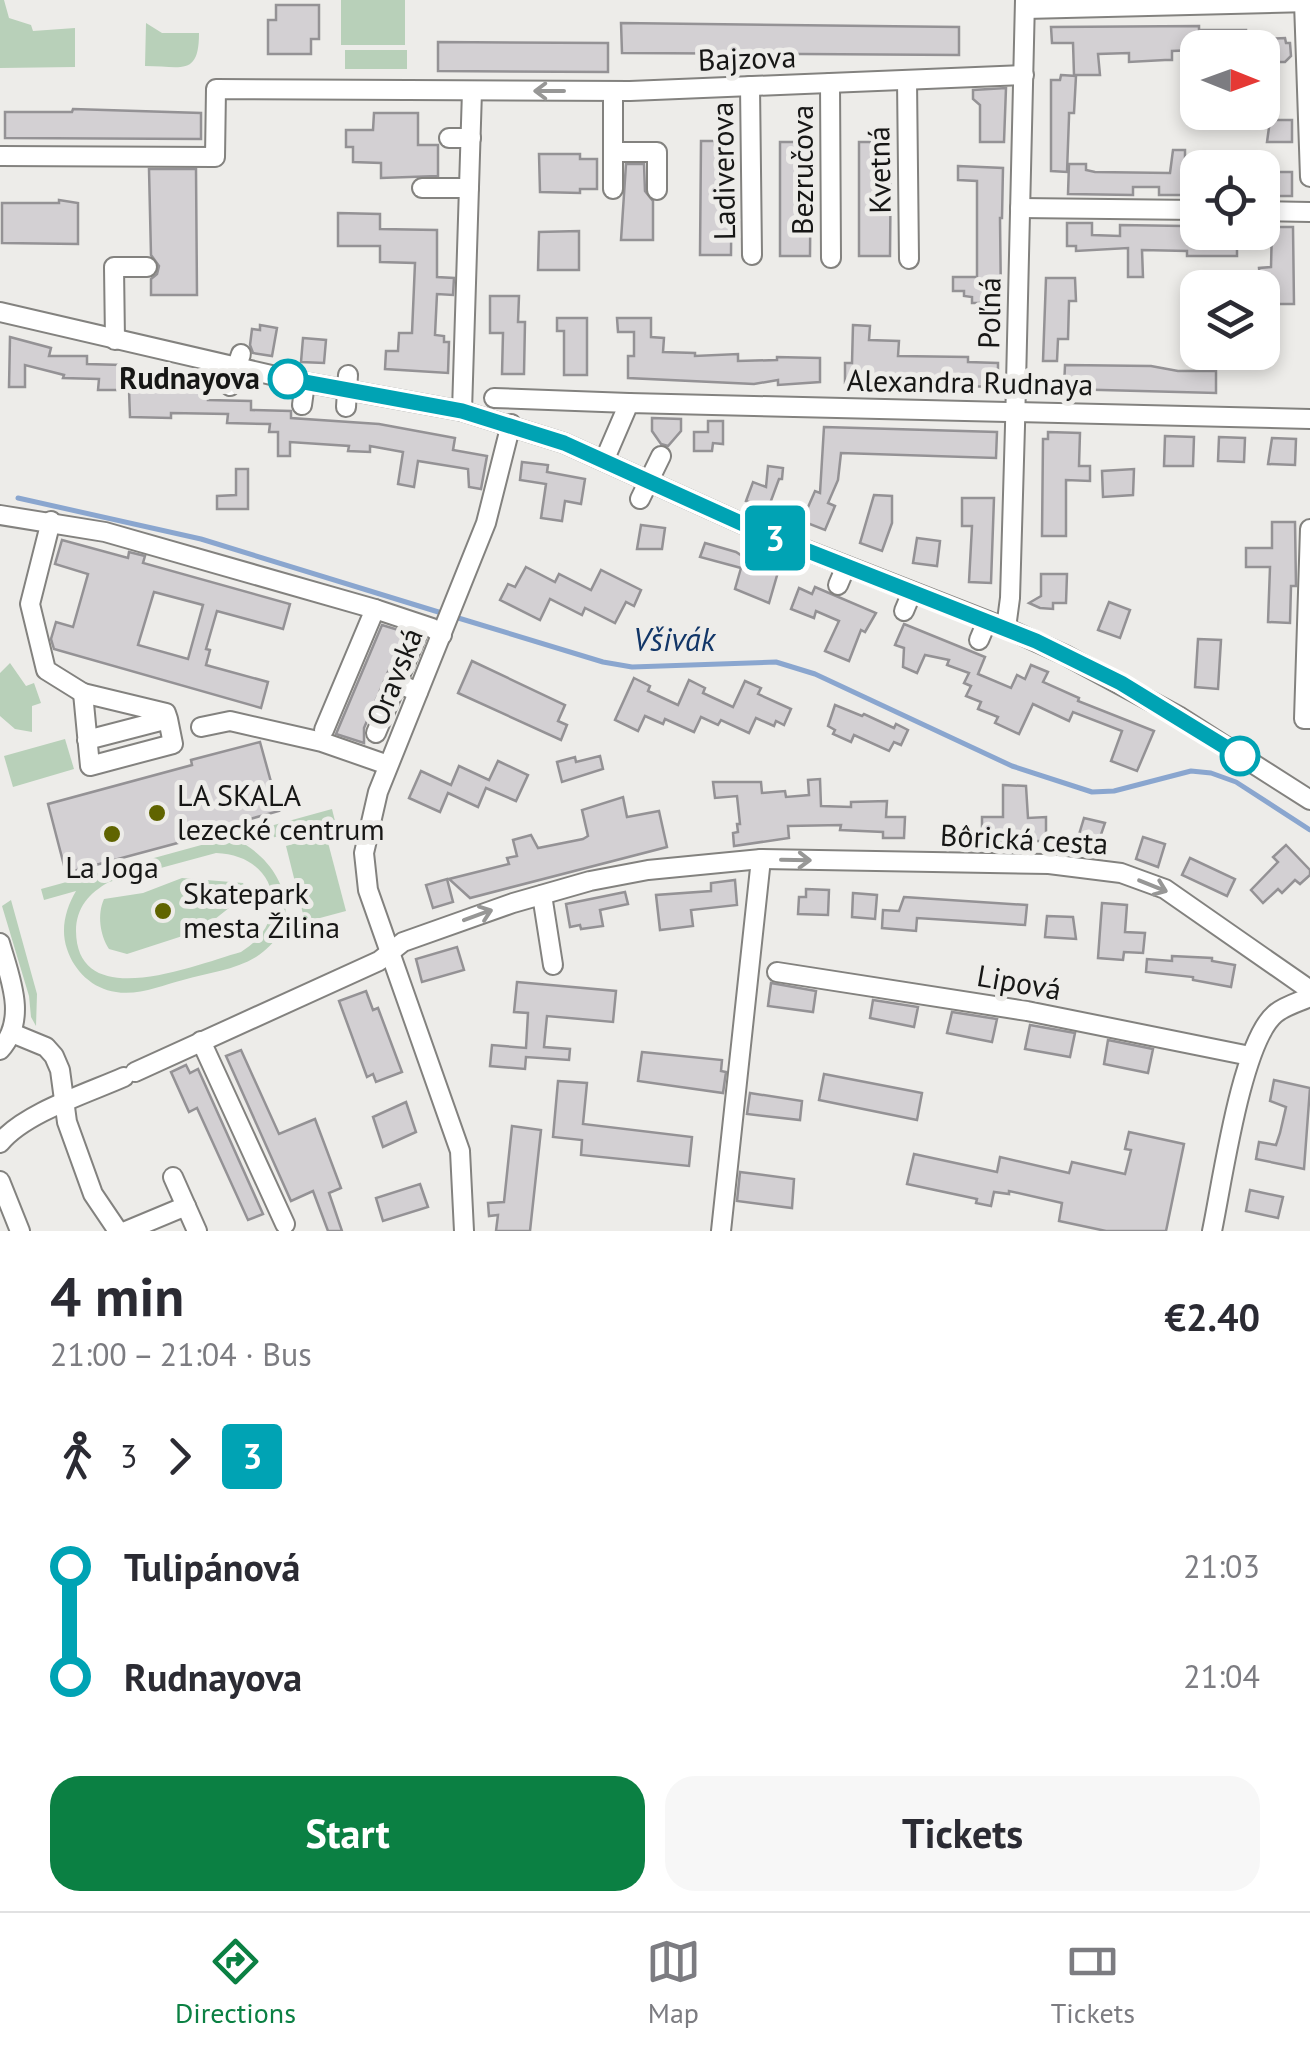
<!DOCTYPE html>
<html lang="en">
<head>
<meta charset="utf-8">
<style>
	body { margin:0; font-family:"PT Sans",sans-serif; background:#f7f7f7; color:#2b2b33; height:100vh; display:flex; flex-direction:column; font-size:38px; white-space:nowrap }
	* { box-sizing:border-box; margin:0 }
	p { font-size:32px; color:#7c7c81 }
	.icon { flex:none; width:55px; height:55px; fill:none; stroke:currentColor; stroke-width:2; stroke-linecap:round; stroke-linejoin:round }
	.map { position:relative; height:1231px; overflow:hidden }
	.drawer { display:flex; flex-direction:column; background:#fff; flex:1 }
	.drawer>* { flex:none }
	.badge { padding:0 20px; border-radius:8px; font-size:35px; line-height:65px }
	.needle { width:65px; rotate:91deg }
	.fabs { position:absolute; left:1180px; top:30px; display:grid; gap:20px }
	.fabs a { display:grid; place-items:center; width:100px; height:100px; border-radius:20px; background:#fff; box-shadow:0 5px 15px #0003; font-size:50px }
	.map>.badge { position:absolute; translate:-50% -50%; box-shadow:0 0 0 5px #fff }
	.legs { display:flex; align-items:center; gap:15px; height:110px; padding:0 50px; font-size:32px }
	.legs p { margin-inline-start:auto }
	.head { display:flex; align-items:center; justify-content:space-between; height:170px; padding:0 50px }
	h1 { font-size:55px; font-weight:700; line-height:75px }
	.action { display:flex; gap:20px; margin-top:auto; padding:20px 50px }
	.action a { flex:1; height:115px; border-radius:30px; background:#0b8043; color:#fff; font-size:40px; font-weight:700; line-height:115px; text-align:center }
	.action a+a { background:#f7f7f7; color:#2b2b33 }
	ul { padding:0 50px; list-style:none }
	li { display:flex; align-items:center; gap:35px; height:110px; font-size:38px }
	li i { display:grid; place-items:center; width:15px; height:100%; margin:0 12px; background:currentColor }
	li i::after { content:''; width:25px; height:25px; margin:-12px; border:8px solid; border-radius:50%; background:#fff }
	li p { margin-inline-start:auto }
	li:first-child i { background:linear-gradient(#0000 50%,currentColor 0) }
	li:last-child i { background:linear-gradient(currentColor 50%,#0000 0) }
	.dock { display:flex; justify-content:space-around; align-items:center; height:140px; border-top:2px solid #e1e1e2; background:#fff; font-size:28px; color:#7c7c81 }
	.dock a { display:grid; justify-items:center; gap:5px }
	.dock .current { color:#0b8043 }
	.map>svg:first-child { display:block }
	.green { fill:#b8d0b9; fill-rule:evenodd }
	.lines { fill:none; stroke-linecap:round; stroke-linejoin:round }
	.stream { stroke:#8aa6cf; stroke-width:5 }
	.building { fill:#d3d0d3; stroke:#949295; stroke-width:2.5; fill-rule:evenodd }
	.minor-casing { stroke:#83827f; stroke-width:22 }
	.minor { stroke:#fff; stroke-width:18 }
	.oneway { stroke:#979796 }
	.line-1-casing { stroke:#fff; stroke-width:22 }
	.line-1 { stroke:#00a3b4; stroke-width:15 }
	.stop-1-dot { fill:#fff; stroke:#00a3b4; stroke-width:5 }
	.poi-dot { fill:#606400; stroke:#edece9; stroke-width:4 }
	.labels { text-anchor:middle; stroke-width:10; stroke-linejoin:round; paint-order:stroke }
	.street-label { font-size:30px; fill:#171716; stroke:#edece9 }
	.stop-label { font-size:30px; font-weight:bold; fill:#171716; stroke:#edece9; text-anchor:end }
	.poi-label { font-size:30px; fill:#171716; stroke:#edece9; text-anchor:start }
	.water-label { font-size:32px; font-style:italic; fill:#123668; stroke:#edece9 }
</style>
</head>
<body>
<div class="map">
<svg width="1310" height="1231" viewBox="0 0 1310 1231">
	<rect width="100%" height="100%" fill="#edece9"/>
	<!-- green -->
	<g class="green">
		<path d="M0,0h4l5,18 22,7 2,6 42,-3v39l-75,1z"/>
		<rect x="341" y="0" width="64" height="45"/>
		<path d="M146,23l16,10h37c0,44 -18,33 -54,33z"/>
		<rect x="345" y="50" width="62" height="19"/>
		<path d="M10,663l16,23 8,-3 7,20 -9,3v26l-17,-3 -15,-13v-43z"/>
		<path d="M65,739l9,30 -61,18 -9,-31z"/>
		<path d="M332,809l3,12 -89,24c41,26 59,81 10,112 -21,13 -49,16 -73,23 -20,5 -45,16 -67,12 -23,-3 -42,-21 -49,-43 -7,-20 -1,-41 9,-58l-32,9 -3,-11zM216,853c62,2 77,67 25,99 -44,12 -164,63 -165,-21 0,-23 13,-38 33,-49z"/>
		<path d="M326,835l20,76 -41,11 -19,-76z"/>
		<path d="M182,878l61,5 5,10 -47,37 -74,24 -18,-5c-9,-14 -12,-35 -5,-50l39,-6z"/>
		<path d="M11,900l26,94 -1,32 -5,-9 -2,-21 -27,-90z"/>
	</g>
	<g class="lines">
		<!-- stream -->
		<g class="stream">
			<path d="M18,498l183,41 244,75"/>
			<path d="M455,617l148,45 29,5 144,-5 39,12 197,92 80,26 22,-1 77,-20 20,2 25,9 74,48"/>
		</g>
	</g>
	<!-- building -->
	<g class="building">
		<path d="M276,5h43v34h-8v15h-43v-34h8z"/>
		<path d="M621,23l338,4v28l-337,-2z"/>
		<path d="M1199,26v4h47v18l-74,3v9h-7l-36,2v-9l-31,1 2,21h-26l-1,-32h-21l-1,-16z"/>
		<path d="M1285,38l1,5h4l1,13 -6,6h-23v-23z"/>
		<path d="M438,42l170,1v29l-170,-1z"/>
		<path d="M1061,75l15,1 -2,37h-5v4l-2,55 -16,-1v-91h9z"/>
		<path d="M1006,88l-2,54h-24v-37l-7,-6v-9z"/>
		<path d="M73,109l128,4v26l-196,-1v-26h67z"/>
		<path d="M374,113h44v32h20v31l-57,2v-15l-28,-1v-15h-7v-17h27z"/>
		<path d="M1270,120h22v22h-25z"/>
		<path d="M701,141h31l-1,114h-31z"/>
		<path d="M780,142h31l-1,114h-30z"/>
		<path d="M859,142h32l-1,114h-31z"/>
		<path d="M1173,150h12v18l13,-1v28h-39v-8h-26v8l-65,-1 1,-30h17v6l9,2 75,1z"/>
		<path d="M539,154h41v5h17v30h-17v4l-40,-1z"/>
		<path d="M626,164h18l1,27 8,10v39h-32z"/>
		<path d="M958,166l45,2 -1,50h-2l1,85h-29v-6l-8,-1v-5h-11v-14h24v-96l-19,-1z"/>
		<path d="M149,169h47l1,126h-46v-16l6,-5 2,-8 -8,-11z"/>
		<rect x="1269" y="172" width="23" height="24"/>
		<path d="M59,200l19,3v41l-76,-1v-40h57z"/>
		<path d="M338,213l42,1v15l57,1v47l17,1 -1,17 -16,-1 -2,41 9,1v6h5l-1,31 -63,-4 1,-18h12l1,-18h13l3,-70 -35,-1v-16h-42z"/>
		<path d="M1067,223h25v12l28,1v-11l64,1v6h53v24h-50v-5l-45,-1 1,27h-15v-29l-52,3v-5h-9z"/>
		<path d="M1272,227h21l1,77h-32l-3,-36 12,-1z"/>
		<path d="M579,231v39h-41l1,-38z"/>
		<path d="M1046,278h29l1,23h-7l-1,38h-10l-1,22h-14z"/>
		<path d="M490,296h29l-1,26h7l-1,52h-22l1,-41h-13z"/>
		<path d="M557,318h30v57h-23v-44h-7z"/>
		<path d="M617,318h34v19l13,1 -1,14 32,1v3l43,-2v7l39,-1v-3l43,1v24l-42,3v-5l-24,4 -126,-6v-22h6v-24h-16z"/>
		<path d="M260,325l17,3 -5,28 -19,-3 -3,-8 2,-16 8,1z"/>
		<path d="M853,325l17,1 -1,14 30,1 -1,15 70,1v5l30,1v24l-153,-4v-20h7z"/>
		<path d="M10,337l41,11 -2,8h38v8l35,1 -1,12h46v10l42,2 -1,11 43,1v9l40,1v7l88,6 76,14 -2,12 34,6 -6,33 -12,-2 -1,-18 -50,-8 -4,26 -16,-3 5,-32 -33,-6v6l-22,-1 1,-5 -59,-4v14h-12v-24h-9l1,-8 -43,-1 1,-9 -57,-1v5l-41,-1 -1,-27h-31l1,-11 -36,-1 1,-3 -39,-10v22h-16z"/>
		<path d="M303,338l23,2 -2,23 -23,-1z"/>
		<path d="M1065,365l86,1 27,5h38v22l-152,-4z"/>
		<path d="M652,418l29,1v12l-13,15 -7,-2 -9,-13z"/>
		<path d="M708,421h15v23l-10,-1 -1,8h-18v-19h14z"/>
		<path d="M824,427l173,5 -1,26 -155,-5 -3,27 -10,23 7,3 -10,24 -23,-9 13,-30 5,2z"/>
		<path d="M1048,432l32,1 -1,33h11v15l-24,-1v56h-24l1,-97h5z"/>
		<path d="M1165,436l29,1 -1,29h-29z"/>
		<path d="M1219,437l26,1 -1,24 -26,-1z"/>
		<path d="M1272,438l24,1 -1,26 -27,-1z"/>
		<path d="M522,462l26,3 -1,7 38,7 -4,25 -16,-3 -3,20 -21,-3 5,-34 -26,-4z"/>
		<path d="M768,466l15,2 -1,11h-3l-11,30 -22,-8 7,-19 13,5z"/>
		<path d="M236,469h12v40h-31v-13l19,-1z"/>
		<path d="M1134,469l-1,26 -30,2 -1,-26z"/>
		<path d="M874,495l18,1v27l-10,28 -22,-8z"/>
		<path d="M962,498h32l-3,85 -22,-1 3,-56h-10z"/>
		<path d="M1272,522h23l1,64h-5l-1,37 -22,-1 2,-55h-24v-19h26z"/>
		<path d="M641,525l24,3 -3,21h-25z"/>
		<path d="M917,538l23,3 -3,25 -24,-3z"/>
		<path d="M62,540l66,18 1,-6 16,4 -2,7 147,41 -7,25 -66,-18 -11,38 4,1 -4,15 62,17 -7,26 -207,-59 -3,-10 5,-17 17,5 15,-53 -33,-10zM154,592l49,13 -15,54 -50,-14z"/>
		<path d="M705,543l31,9 17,11 25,9 -9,31 -34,-14 6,-21 -41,-11z"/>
		<path d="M526,567l29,15 4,-8 32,16 10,-20 40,20 -7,16 -8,-4 -11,21 -30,-15 -3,7 -32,-16 -10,21 -40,-20 8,-16 7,3z"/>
		<path d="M1041,574h26l-1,29h-13v6l-13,-1 -11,-5 12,-7z"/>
		<path d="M815,587l61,26 -11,19 -4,-2 -12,31 -24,-10 14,-30 -23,-10 -2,7 -23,-9 8,-21 13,6z"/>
		<path d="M1109,602l21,8 -10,28 -22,-8z"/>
		<path d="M904,624l81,33 -7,17 33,14 6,-13 8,4 6,-14 17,7 -5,10 36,16 -1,3 76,30 -17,40 -26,-10 11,-30 -49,-19 -4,9 -36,-17 -14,30 -24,-11 3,-6 -20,-8 3,-7 -15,-6 5,-10 -7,-3 5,-10 -22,-8 2,-5 -24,-5 -8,18 -14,-6 1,-19 -9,-3z"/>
		<path d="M382,625l23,7 -41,96v15l-28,-9z"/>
		<path d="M1198,639l23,1 -3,49 -23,-2z"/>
		<path d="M472,661l93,44 -7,16 9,4 -6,15 -103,-47z"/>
		<path d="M634,678l16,8 -2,5 30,14 11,-25 16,8 -2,5 30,14 12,-26 16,7 -3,6 33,15 -7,16 -8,-4 -2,5 -18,-8 -7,15 -28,-13 -3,5 -17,-8 -7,15 -29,-13 -2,5 -18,-8 -7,15 -23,-11z"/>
		<path d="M835,705l27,11 2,-2 30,14 2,-4 12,6 -7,15 -7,-3 -5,9 -35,-16 -3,7 -18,-8 2,-4 -7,-4z"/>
		<path d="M260,742l19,69 -69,19 1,4 -145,39 -18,-69 144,-39 -1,-5z"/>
		<path d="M600,756l3,13 -41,13 -5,-20 18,-5 1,5z"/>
		<path d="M498,761l30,14 -12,26 -30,-13 -8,19 -30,-14 -8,19 -31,-14 12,-27 30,14 8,-19 30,14z"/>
		<path d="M820,779l1,27 30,1v-5l36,-1 -1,16h19l-1,21h-21v-6l-43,-2 1,-5 -53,1 1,12 -55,8 -1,-13 5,-1 -1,-8h3l-3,-28 -22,2 -2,-16h48l1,11 23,-2 1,6 23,-2 -1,-15z"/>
		<path d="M1003,785l23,1 2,32 18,-1v24h-64v-24h21z"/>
		<path d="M623,797l4,20 32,-6 8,36 -197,51 -21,-19 60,-15 -2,-6 10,-2 -4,-16 18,-5 7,13 45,-9 5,-3 -6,-26z"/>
		<path d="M1084,818l21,5 -8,23 -20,-5z"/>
		<path d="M1143,837l22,7 -7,23 -22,-8z"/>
		<path d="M1286,845l24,25v5l-10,9 -5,-4 -13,13 -4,-4 -15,14 -12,-13 27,-28 -5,-5z"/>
		<path d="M1190,858l45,21 -8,17 -45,-21z"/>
		<path d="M447,879l6,23 -20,6 -7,-23z"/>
		<path d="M735,880l2,25 -46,5 2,16 -33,4 -4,-35 55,-4v-8z"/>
		<path d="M806,889l23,1 -1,25 -30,-1 1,-17h7z"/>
		<path d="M625,892l3,12 -28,6 3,16 -22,3 -1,-4 -10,2 -4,-23z"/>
		<path d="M853,893l24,2 -2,24 -23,-2z"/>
		<path d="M904,897l123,8 -2,20 -108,-7 -1,13 -34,-3 1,-18 16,1z"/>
		<path d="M1102,903l25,2 -2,27 20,1 -2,20 -19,-1 -1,8 -25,-2z"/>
		<path d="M1047,916l26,1 3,22 -31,-2z"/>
		<path d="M457,947l7,23 -42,12 -6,-23z"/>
		<path d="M1172,956l40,2v3l23,4 -4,22 -38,-7v-3l-47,-5 1,-13 25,2z"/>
		<path d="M517,982l99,9 -3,31 -66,-6 -3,31 26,2 -1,11 -43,-3 -1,12 -35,-3 2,-21 34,3 2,-35 -14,-1z"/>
		<path d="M771,983l45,8 -3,21 -45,-6z"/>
		<path d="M366,991l7,19 5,-2 24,64 -26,10 -3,-8 -6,3 -28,-76z"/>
		<path d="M873,1000l45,7 -4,20 -44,-9z"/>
		<path d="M952,1012l45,7 -5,23 -45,-9z"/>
		<path d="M1030,1025l45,8 -5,24 -45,-8z"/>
		<path d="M1108,1040l45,9 -5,24 -44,-9z"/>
		<path d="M241,1050l38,84 36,-15 26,69 -12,5 13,38h-14l-15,-40 -22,10 -65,-145z"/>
		<path d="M642,1052l80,8 -1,11 5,1 -3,21 -85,-12z"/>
		<path d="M186,1065l4,8 8,-4 65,145 -15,6 -51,-112 -8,4 -18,-40z"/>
		<path d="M824,1074l98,19 -5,27 -98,-20z"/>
		<path d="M1274,1080l36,8 -6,81 -48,-10 3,-17 17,3 4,-12 6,-26 -16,-6z"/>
		<path d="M558,1081l29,2 -4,41 109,13 -3,29 -108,-11 1,-15 -29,-3z"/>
		<path d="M750,1093l52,8 -2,19 -53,-6z"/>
		<path d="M406,1102l10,30 -33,15 -10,-30z"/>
		<path d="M512,1126l29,4 -11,101h-34l2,-16 -9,1 -1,-13 16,-1z"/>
		<path d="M1129,1132l55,12 -18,87h-60l-47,-10 3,-18 -53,-12v3l-15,-2 -3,14 -15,-3 1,-4 -70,-15 7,-30 83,18 3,-15 69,16 3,-11 53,12 6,-24 -6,-1z"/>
		<path d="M740,1172l54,7 -2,29 -55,-7z"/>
		<path d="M420,1184l8,23 -45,14 -7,-23z"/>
		<path d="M1250,1190l33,7 -5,21 -32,-7z"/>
	</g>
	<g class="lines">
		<!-- minor casing -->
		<g class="minor-casing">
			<g id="minor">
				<path d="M1304,2l6,175"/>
				<path d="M1025,9l285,-7"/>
				<path d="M907,80l2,179"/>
				<path d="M830,83l1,175"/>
				<path d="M750,86l2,169"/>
				<path d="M449,138h22"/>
				<path d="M613,152h44v38"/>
				<path d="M0,156l215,1 1,-68 414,2 394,-16"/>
				<path d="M422,188h47"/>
				<path d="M613,189v-98"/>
				<path d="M1020,208l178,2"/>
				<path d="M1262,211l48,1"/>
				<path d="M0,312l293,68 169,31 102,32 201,91 241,94 59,27 115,62 130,83"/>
				<path d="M115,340l-1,-73h33"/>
				<path d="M230,386l11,-32"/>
				<path d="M494,398l135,5"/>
				<path d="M302,405l3,-22"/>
				<path d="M346,407l2,-32"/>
				<path d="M462,411l10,-320"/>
				<path d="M604,461l25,-58 681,16"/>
				<path d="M640,499l21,-43"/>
				<path d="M0,515l105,17 270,77"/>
				<path d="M51,521l-21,83 16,66 37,23"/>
				<path d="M1310,529l-6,190h6"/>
				<path d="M758,552l7,-18"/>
				<path d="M838,585l8,-19"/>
				<path d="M904,611l8,-19"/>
				<path d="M1006,628l4,-30 5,-172 10,-426"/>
				<path d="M417,635l-20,48 21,9"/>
				<path d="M979,640l8,-19"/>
				<path d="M201,727l29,-6 92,21 66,23"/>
				<path d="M324,730l51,-121 57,19 10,7"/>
				<path d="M376,733l21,-50"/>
				<path d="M87,740l81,-21 5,25 -83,22 -7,-73 83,20 2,6"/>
				<path d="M542,895l11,70"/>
				<path d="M0,943c10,35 28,76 0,107"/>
				<path d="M777,972l250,39 223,45"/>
				<path d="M12,1033l34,14 8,9 6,14 7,52 26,72 25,37"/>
				<path d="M201,1041l84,183"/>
				<path d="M135,1072l244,-111 24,-19 110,-39 77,-22 58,-11 113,-11 288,5 72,9 44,16 145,101"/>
				<path d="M0,1143c24,-30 88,-50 124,-66"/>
				<path d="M173,1177l24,54"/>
				<path d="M0,1181l20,50"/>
				<path d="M126,1231l60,-25"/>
				<path d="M464,1231l-4,-80 -92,-261 -4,-37 14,-61 108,-269 25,-99"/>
				<path d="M721,1231l40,-372"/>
				<path d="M1212,1231c10,-47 29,-188 63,-217 9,-8 24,-12 35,-17"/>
			</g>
		</g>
		<!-- minor -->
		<use href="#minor" class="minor"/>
	</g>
	<!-- one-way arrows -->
	<defs><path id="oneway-shaft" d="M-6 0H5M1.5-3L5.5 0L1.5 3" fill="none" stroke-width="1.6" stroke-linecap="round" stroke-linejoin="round" transform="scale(2.5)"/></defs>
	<g class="oneway">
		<use href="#oneway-shaft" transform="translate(549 91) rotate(-180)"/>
		<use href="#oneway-shaft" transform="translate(796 860) rotate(1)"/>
		<use href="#oneway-shaft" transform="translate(1153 886) rotate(22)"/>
		<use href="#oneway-shaft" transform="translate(478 915) rotate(-20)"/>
	</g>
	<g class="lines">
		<!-- line-1 casing -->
		<g class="line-1-casing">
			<path id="line-1" d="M288,379l174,32 102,32 201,91 271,107 85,42 119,73"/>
		</g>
		<!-- line-1 -->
		<use href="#line-1" class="line-1"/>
	</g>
	<!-- markers -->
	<g class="stop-1-dot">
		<circle cx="288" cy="379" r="18"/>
		<circle cx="1240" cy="756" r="18"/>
	</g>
	<g class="poi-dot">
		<circle cx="157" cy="813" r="10"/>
		<circle cx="112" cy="834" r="10"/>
		<circle cx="163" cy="911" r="10"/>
	</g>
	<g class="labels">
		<!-- street labels -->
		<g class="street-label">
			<text transform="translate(747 59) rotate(-2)" y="10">Bajzova</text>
			<text transform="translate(803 170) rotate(-90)" y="10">Bezručova</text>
			<text transform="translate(880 170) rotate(-91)" y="10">Kvetná</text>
			<text transform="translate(724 171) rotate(-91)" y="10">Ladiverova</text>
			<text transform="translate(990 313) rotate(-89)" y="10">Poľná</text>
			<text transform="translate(970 383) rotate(1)" y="10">Alexandra Rudnaya</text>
			<text transform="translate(395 677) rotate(-68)" y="10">Oravská</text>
			<text transform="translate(1024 840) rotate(3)" y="10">Bôrická cesta</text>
			<text transform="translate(1019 983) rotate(10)" y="10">Lipová</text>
		</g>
		<!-- stop labels -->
		<g class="stop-label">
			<text x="260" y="389">Rudnayova</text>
		</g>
		<!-- poi labels -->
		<g class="poi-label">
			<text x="177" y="806">LA SKALA<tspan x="177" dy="34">lezecké centrum</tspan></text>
			<text x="112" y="878" text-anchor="middle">La Joga</text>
			<text x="183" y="904">Skatepark<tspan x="183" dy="34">mesta Žilina</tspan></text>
		</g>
		<!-- water labels -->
		<g class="water-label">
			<text x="674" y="651">Všivák</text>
		</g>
	</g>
</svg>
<div class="fabs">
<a><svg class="needle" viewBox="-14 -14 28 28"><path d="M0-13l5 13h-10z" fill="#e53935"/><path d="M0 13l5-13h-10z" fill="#7c7c81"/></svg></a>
<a><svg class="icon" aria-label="locate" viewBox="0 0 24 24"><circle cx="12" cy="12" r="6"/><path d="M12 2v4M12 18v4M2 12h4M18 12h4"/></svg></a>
<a><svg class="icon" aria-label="layers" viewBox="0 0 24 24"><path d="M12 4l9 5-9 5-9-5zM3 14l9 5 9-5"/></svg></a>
</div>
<b class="badge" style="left:775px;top:538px;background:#00a3b4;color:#fff">3</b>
</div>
<section class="drawer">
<div class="head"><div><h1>4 min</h1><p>21:00 – 21:04 · Bus</p></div><b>€2.40</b></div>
<div class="legs"><svg class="icon" aria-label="walk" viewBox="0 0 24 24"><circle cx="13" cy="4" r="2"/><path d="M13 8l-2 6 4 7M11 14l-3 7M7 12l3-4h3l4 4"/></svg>3<svg class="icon" aria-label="forward" viewBox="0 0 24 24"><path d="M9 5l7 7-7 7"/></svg><b class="badge" style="background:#00a3b4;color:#fff">3</b></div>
<ul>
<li><i style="color:#00a3b4"></i><b>Tulipánová</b><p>21:03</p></li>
<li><i style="color:#00a3b4"></i><b>Rudnayova</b><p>21:04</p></li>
</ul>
<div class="action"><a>Start</a><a>Tickets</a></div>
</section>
<nav class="dock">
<a class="current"><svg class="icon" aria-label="directions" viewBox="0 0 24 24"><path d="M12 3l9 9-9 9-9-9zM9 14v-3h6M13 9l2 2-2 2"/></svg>Directions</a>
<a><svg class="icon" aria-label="map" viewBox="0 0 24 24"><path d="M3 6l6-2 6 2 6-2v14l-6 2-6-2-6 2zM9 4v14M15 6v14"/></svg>Map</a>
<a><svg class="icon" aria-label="tickets" viewBox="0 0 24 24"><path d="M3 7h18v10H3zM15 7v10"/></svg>Tickets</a>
</nav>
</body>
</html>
